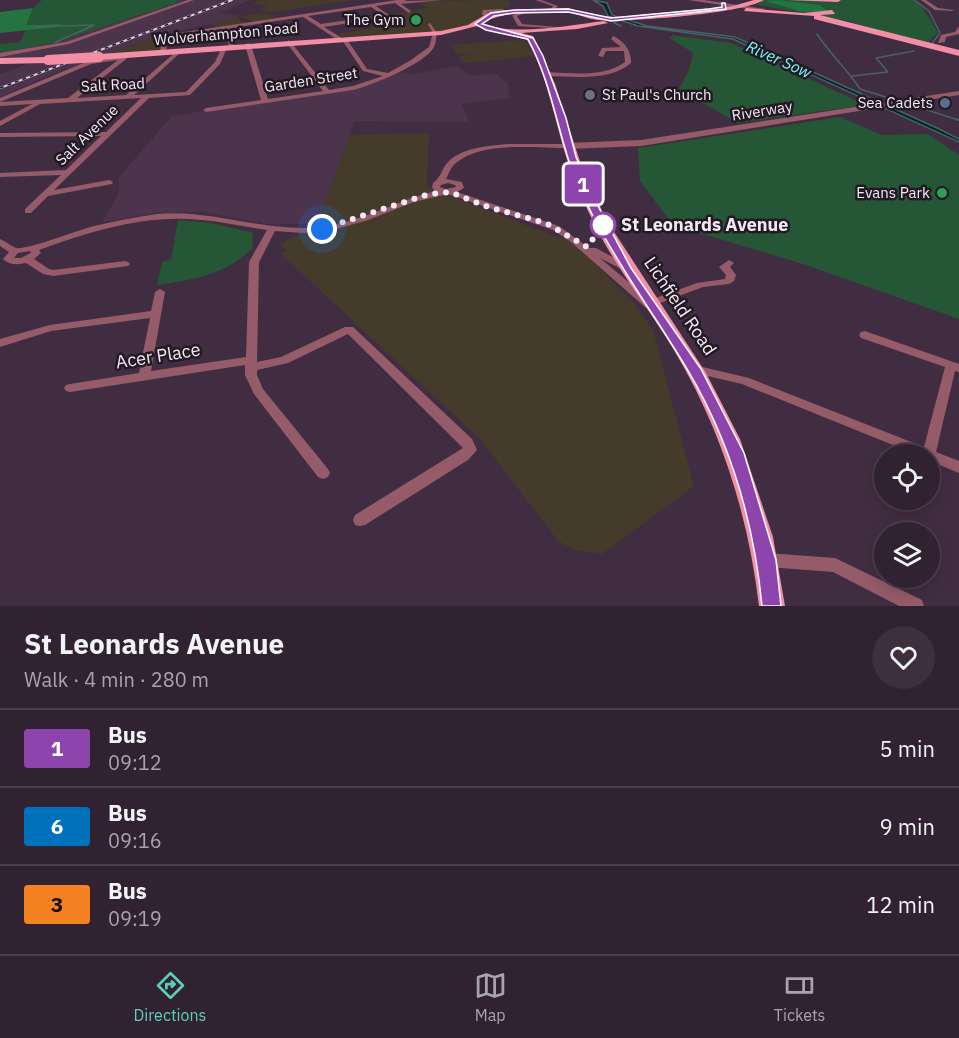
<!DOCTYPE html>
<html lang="en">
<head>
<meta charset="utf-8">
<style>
	body { margin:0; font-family:"IBM Plex Sans",sans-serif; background:#3d2f3d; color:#f1f3f6; height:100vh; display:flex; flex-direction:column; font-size:22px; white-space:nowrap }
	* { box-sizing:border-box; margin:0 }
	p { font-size:20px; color:#a8a4ab }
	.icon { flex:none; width:33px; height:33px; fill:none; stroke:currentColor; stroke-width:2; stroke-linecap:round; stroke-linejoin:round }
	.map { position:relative; height:606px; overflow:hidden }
	.side { display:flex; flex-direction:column; background:#312231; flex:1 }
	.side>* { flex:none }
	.badge { padding:0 12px; border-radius:4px; font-size:21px; line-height:39px }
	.controls { position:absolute; left:874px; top:444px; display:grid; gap:12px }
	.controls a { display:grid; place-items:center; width:66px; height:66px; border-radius:50%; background:#312231; box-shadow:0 3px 15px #0003,0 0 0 2px #4c3f4d; font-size:30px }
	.you { position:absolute; width:30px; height:30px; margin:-15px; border:4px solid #fff; border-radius:50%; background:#1a73e8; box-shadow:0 0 0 9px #1a73e833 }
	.map>.badge { position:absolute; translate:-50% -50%; box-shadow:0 0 0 3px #fff }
	.round { display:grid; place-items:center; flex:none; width:63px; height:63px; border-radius:32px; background:#3d2f3d }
	.summary { display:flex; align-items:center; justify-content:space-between; height:102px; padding:0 24px }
	h1 { font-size:28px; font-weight:700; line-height:45px }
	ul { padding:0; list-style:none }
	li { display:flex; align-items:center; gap:18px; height:78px; padding:0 24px; border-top:2px solid #4c3f4d }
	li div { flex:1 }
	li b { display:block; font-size:22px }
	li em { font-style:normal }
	li .badge { min-width:66px; font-weight:700; text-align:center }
	.tab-bar { display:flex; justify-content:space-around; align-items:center; height:84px; border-top:2px solid #4c3f4d; background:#312231; font-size:16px; color:#a8a4ab }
	.tab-bar a { display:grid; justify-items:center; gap:3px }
	.tab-bar .selected { color:#5bcebc }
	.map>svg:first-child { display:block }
	.commercial { fill:#453b2b }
	.built { fill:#4d344d }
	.green { fill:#255635 }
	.forest { fill:#237441 }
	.water { fill:#002829; stroke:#4a6266; stroke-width:1.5 }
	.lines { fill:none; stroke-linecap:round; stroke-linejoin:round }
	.stream-far1 { stroke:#4a6266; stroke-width:1.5 }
	.stream { stroke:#4a6266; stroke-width:2 }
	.minor { fill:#955b68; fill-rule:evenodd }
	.tertiary { fill:#955b68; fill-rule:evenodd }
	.trunk { fill:#f38ea7; fill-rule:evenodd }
	.rail-casing { stroke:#dbcddb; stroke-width:2 }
	.rail { stroke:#221922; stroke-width:1.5; stroke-dasharray:4; stroke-linecap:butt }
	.trunk-bridge { stroke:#f38ea7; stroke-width:10 }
	.line { fill:#8e44ad; stroke:#fff; stroke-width:1.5 }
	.walk { stroke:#f6e9f6; stroke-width:6; stroke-dasharray:0 10.8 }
	.leisure-dot { fill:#2e9e5b; stroke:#221922; stroke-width:2 }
	.worship-dot { fill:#6b7280; stroke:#221922; stroke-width:2 }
	.service-dot { fill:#5c6f8a; stroke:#221922; stroke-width:2 }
	.stop-dot { fill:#fff; stroke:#8e44ad; stroke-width:3 }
	.labels { text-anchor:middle; stroke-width:5; stroke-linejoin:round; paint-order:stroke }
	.far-poi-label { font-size:15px; fill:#f6e9f6; stroke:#221922; text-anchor:end }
	.far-street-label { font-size:15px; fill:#f6e9f6; stroke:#221922 }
	.far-water-label { font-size:16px; font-style:italic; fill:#7afafd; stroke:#221922 }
	.stop-label { font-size:18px; font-weight:bold; fill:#f6e9f6; stroke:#221922; text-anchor:start }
	.street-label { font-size:18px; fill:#f6e9f6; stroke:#221922 }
</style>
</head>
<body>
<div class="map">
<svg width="959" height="606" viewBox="0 0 959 606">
	<rect width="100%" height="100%" fill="#412d41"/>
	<!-- commercial -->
	<g class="commercial">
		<path d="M260,0h94l-82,12 -13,-2 9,-5 -16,-1z"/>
		<path d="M508,0l3,5 -49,23 -22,5 -97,4 -6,-3 31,-5 15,-8 10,-2 -5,-4 39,-7 -9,-7z"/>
		<path d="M267,13l11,5 -24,3 -14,-4 -4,1 9,5 -27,5 -8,-5 30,-7z"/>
		<path d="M162,36l6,1 -1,14 -62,3z"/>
		<path d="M524,40l10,16 -70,7 -6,-7 13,-2 -14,-1 -7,-8z"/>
		<path d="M429,133l-2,54 133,51h6l24,20 44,45 19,27 41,156 -92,68 -27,-4 -17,-9 -77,-101 -201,-187 7,-2 -7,-7 38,-20 31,-89z"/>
	</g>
	<!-- built -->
	<g class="built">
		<path d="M180,0h70l-30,13 20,3 -87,22 -49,17 -104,4v-6l56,-11 118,-38z"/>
		<path d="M91,60l-50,19 -41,18v-23l28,-10z"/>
		<path d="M457,66l14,10 24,-3 13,11 2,14 -48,6 7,18 -115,-1 -36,103h-51l-64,-12h-22l-26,1 -53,9 17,-29v-16l53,-61 180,-28 21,-5 26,-11 13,2z"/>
	</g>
	<!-- green -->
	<g class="green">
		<path d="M42,0h138l-6,4 -118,38 -56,11v-9l20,-2 6,-12 32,-3 2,-3 -35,1 5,-14z"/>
		<path d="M764,0h149l8,5 17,27 -10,11 -29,-6 -50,-16 -92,-16z"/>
		<path d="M672,35l59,8 135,62 -129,18 -32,-19 -30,-7 14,-27 4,-17 -23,-15z"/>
		<path d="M840,117l42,18 46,-1 31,21v164l-156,-55 -130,-39 -33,-44 -2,-33z"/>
		<path d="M178,220l33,3 42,10 -1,16c-27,26 -59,31 -95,36l5,-23 9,-2z"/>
	</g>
	<!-- forest -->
	<g class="forest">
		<path d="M778,0l41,5 9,6 -25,1 -38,-11z"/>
		<path d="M33,8l-7,17 35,-1 -3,3 -58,6v-21z"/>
	</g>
	<!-- water -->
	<path class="water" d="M593,0l14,3 5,12 35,11 88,11 202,91 22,11v3l-226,-103 -95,-13 -30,-10 -5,-10z"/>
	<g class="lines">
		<!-- stream-far1 -->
		<g class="stream-far1">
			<path d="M914,0l15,11 11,22 -10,13"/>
			<path d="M620,20l-6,3 7,3"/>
			<path d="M35,27l59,-2 -40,18"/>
			<path d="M817,34c13,20 30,35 43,55l99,31"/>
			<path d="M852,76l36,-4 -12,-14 38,-7"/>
		</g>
		<!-- stream -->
		<path class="stream" d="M955,119l4,1"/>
		<!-- minor -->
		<g class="minor">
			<path d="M188,0h6l-125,44 -69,13v-4l66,-11z"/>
			<path d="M397,0h10l-3,1 39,-1 -42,4 10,7 -2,2 -14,-10 -19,3 13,9v2l-65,10 18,11h4l21,31 21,4 23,-13 18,-13 4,-14 -5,-9 2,-1 7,10c-1,4 -1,10 -3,14 -9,17 -62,38 -81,43l-147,22 -3,-2 3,-2 55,-8 -16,-55 3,-2 3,2 17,54 55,-8 -37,-49 3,-2 40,50 24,-4 30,-10 -20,-5 -21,-31h-4l-35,-23 -72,11 3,20 -5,-1 -3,-18 -59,9 -1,15 -3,2 -3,-2 2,-16 3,-2zM371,7l12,8 -62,9 -13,-8z"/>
			<path d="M535,0h6l17,6 -5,5h-4l4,-5z"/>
			<path d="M921,0h5l12,8 16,2 -2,1 -17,-1z"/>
			<path d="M503,9l2,2 -18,1 3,6h-4l-4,-4 1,-4z"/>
			<path d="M527,10l4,1 -14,5 5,8 46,4 -2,1 -48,-3 -6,-11z"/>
			<path d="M959,26v8l-13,3 -1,5 -7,1 3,-8 14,-3z"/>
			<path d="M613,36c12,6 18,14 18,27 -22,19 -57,13 -84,13l-3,-2 3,-2c26,1 56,6 78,-10l-1,-11h-18l-3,6 -5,-1 4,-8 19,-1 -10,-8z"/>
			<path d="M222,47l5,1 -7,16 -30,31 -41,3 -95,92 55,-10 4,2 -1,2 -64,12 -17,17h-6v-4l36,-34 -61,2v-4l66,-3 35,-34 -101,1v-4l106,-1 35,-34 -101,6 -40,22v-5l32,-17 -32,2v-4l68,-4 50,-38 -27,4 -91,38v-4l88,-37 36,-5 3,2 -2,2 -48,38 49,-3 52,-45 2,3 -46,42 52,-3 29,-30z"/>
			<path d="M508,144h60l4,2 -4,2c-32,0 -86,-7 -112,15 -5,4 -7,10 -10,16l16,3 2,6 -7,4 102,34 30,22h7l33,18 2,2 -2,2h-6l-23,-12 50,42 47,-17 28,-4 1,-4 -7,-8 10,-7 5,3 -4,4 6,8 -2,6 -5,3 -26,3 -48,18 -1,3h-8l-75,-66 -18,-12 -105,-36 -34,8 -46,18 -35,10 -31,3 -27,-2 -16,31 -2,100 24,-5 64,-30h8l119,112 5,11 -9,10 -103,65 -5,1 -5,-1 -2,-5 2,-5 108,-67 -115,-114 -60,29 -31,7v5l6,14 65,80 2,4 -2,4 -5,2 -5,-2 -64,-83 -9,-19v-10l-175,27 -4,-1 -2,-3 2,-3 4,-1 69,-11 11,-55 -99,13 -51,16v-8l50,-14 101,-14 4,-19 5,-3 5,3 -14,79 95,-14 3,-95 18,-32c-22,-3 -43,-8 -65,-10 -56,-6 -111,11 -163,30l2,3 -7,6 15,10 4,1 72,-9 3,1 2,2 -2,2 -75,10 -10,-2 -17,-11c-8,2 -17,2 -23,-4l6,-7 -9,-6v-7c5,2 11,7 16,9 12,2 62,-18 78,-22 21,-5 42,-9 63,-12 59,-6 117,23 176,11 36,-7 68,-26 103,-34l-4,-3 1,-5c8,-5 9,-16 16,-22 15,-14 40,-15 59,-17zM448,183l7,2 1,2 -10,2 -6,-2 1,-2zM30,251l1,2 -10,5h-7l4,-5z"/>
			<path d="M865,331l94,33v8l-4,-1 -19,81 23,9v12l-29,-12v-7h-15l-173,-70 -52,-12 -2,-3 2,-3 4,-1 55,13 175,69 21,-80 -84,-29 -2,-3 2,-3z"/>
			<path d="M767,553l68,5 87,42 2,6h-25l-66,-34 -66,-5 -6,-2 -2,-5 2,-5z"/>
		</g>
		<!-- tertiary -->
		<g class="tertiary">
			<path d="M688,0h16l61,9 -3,2z"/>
			<path d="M959,91v4l-318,51 -73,3 -5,-3 5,-3 73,-3z"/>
		</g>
		<!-- trunk -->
		<g class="trunk">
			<path d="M754,0h10c-24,14 -133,22 -164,20 -11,0 -21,-6 -32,-8 -22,-3 -67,0 -86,11 31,14 89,2 122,-2l4,2 -31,6 -56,4 12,3 22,48 28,87 24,50 99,152 34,66 33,98 12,69h-26c-11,-92 -38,-177 -85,-256 -27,-45 -60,-84 -82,-131 -10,-21 -20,-42 -26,-63 -12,-39 -19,-81 -39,-116l-50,-14 -36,9 -342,25 -4,-3 4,-3 342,-23 27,-6 22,-13 24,-2 54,-2 28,8 22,1 115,-11z"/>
			<path d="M788,0h53l-3,2z"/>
			<path d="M746,8l58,5 28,-3 3,4 -15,1 139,35v6l-145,-37v-3l-70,-5z"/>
			<path d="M0,58l48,-1 4,3 -4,3 -48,1z"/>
		</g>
		<!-- rail casing -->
		<g class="rail-casing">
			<path id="rail" d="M0,88l232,-88"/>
		</g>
		<!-- rail -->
		<use href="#rail" class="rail"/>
		<!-- trunk-bridge -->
		<path class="trunk-bridge" d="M48,60l51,-3"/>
	</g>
	<!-- line -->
	<path class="line" d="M722,3h3l1,6 -115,12 -43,-9 -54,1 -20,3 -12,8 51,14 10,18 23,62 10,39 25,55 30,56 70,101 43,84 32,107 5,46h-19c-8,-83 -32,-165 -75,-237 -31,-52 -67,-100 -95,-155 -9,-18 -19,-39 -25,-59 -12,-39 -19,-79 -39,-116l-42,-9 -11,-6 16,-11 23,-3 54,-1 43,9 98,-9 13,-2z"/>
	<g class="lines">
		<!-- walk -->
		<path class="walk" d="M322,229l107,-35 21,-2 38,15 58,16 41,24 16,-22"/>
	</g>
	<!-- markers -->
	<g class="leisure-dot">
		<circle cx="416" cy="20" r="6"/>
		<circle cx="942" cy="193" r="6"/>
	</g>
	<circle class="worship-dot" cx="590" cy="95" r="6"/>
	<circle class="service-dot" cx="945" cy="103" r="6"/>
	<circle class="stop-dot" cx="603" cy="225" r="12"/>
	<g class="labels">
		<!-- far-poi labels -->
		<g class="far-poi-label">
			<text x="404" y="25">The Gym</text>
			<text x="602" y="100" text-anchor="start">St Paul's Church</text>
			<text x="933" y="108">Sea Cadets</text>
			<text x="930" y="198">Evans Park</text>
		</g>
		<!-- far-street labels -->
		<g class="far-street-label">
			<text transform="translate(226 34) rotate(-5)" y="5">Wolverhampton Road</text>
			<text transform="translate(311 80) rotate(-9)" y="5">Garden Street</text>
			<text transform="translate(113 85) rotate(-3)" y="5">Salt Road</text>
			<text transform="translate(762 111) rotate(-9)" y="5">Riverway</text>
			<text transform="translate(87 135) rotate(-44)" y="5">Salt Avenue</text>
		</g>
		<!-- far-water labels -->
		<g class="far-water-label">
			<text transform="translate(779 59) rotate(24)" y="6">River Sow</text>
		</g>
		<!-- stop labels -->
		<g class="stop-label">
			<text x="621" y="231">St Leonards Avenue</text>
		</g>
		<!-- street labels -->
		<g class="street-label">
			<text transform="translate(680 306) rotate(56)" y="6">Lichfield Road</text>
			<text transform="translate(158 356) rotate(-9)" y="6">Acer Place</text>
		</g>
	</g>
</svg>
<div class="controls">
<a><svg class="icon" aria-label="locate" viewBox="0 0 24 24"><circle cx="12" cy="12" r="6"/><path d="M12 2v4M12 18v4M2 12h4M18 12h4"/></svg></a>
<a><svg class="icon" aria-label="layers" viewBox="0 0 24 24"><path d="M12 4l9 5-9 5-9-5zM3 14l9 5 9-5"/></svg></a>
</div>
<div class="you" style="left:322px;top:229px"></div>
<b class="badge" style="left:583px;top:184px;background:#8e44ad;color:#fff">1</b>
</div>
<section class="side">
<div class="summary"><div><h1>St Leonards Avenue</h1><p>Walk · 4 min · 280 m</p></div><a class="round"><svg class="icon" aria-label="heart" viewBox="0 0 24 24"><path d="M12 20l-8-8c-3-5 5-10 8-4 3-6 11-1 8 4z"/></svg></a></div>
<ul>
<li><span class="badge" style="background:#8e44ad;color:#fff">1</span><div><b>Bus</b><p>09:12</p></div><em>5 min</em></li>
<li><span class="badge" style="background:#0072bc;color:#fff">6</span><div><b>Bus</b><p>09:16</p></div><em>9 min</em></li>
<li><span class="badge" style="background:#f58220;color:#111">3</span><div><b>Bus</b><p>09:19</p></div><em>12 min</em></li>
</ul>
</section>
<nav class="tab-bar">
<a class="selected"><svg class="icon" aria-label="directions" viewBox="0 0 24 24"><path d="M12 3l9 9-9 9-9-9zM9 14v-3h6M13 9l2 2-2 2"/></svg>Directions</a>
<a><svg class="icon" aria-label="map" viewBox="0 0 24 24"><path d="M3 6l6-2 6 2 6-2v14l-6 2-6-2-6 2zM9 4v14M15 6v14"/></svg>Map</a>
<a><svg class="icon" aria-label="tickets" viewBox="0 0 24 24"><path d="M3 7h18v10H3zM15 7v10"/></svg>Tickets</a>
</nav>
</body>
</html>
